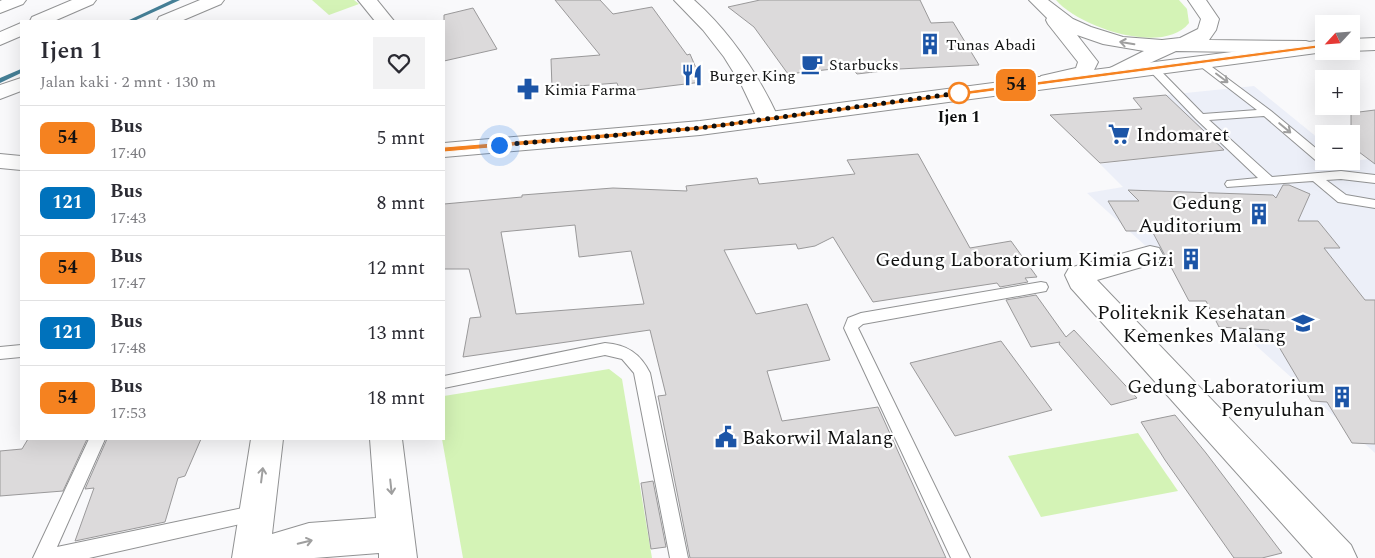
<!DOCTYPE html>
<html lang="id">
<head>
<meta charset="utf-8">
<style>
	body { margin:0; font-family:Spectral,serif; background:#f2f2f3; color:#2b2b33; height:100vh; display:flex; flex-direction:column; font-size:19px; white-space:nowrap }
	* { box-sizing:border-box; margin:0 }
	p { font-size:16px; color:#7c7c81 }
	.icon { flex:none; width:28px; height:28px; fill:none; stroke:currentColor; stroke-width:2; stroke-linecap:round; stroke-linejoin:round }
	.map { position:relative; flex:1; overflow:hidden }
	.side { position:absolute; left:20px; top:20px; width:425px; height:420px; display:flex; flex-direction:column; background:#fff; border-radius:0px; box-shadow:0 5px 20px #0002 }
	.side>* { flex:none }
	.badge { padding:0 10px; border-radius:8px; font-size:18px; line-height:32px }
	.needle { width:32px; rotate:244deg }
	.buttons { position:absolute; left:1315px; top:15px; display:grid; gap:10px }
	.buttons a { display:grid; place-items:center; width:45px; height:45px; border-radius:0px; background:#fff; box-shadow:0 5px 20px #0002; font-size:25px }
	.you { position:absolute; width:25px; height:25px; margin:-12px; border:4px solid #fff; border-radius:50%; background:#1a73e8; box-shadow:0 0 0 8px #1a73e833 }
	.map>.badge { position:absolute; translate:-50% -50%; box-shadow:0 0 0 2px #fff }
	.round { display:grid; place-items:center; flex:none; width:52px; height:52px; border-radius:0px; background:#f2f2f3 }
	.summary { display:flex; align-items:center; justify-content:space-between; height:85px; padding:0 20px }
	h1 { font-size:24px; font-weight:600; line-height:38px }
	ul { padding:0; list-style:none }
	li { display:flex; align-items:center; gap:15px; height:65px; padding:0 20px; border-top:1px solid #e1e1e2 }
	li div { flex:1 }
	li b { display:block; font-size:19px }
	li em { font-style:normal }
	li .badge { min-width:55px; font-weight:700; text-align:center }
	.map>svg:first-child { display:block }
	.built { fill:#eceff8 }
	.green { fill:#d4f3b6 }
	.lines { fill:none; stroke-linecap:round; stroke-linejoin:round }
	.stream { fill:#457f96; fill-rule:evenodd }
	.building { fill:#dcdadb; stroke:#9a999a; fill-rule:evenodd }
	.service-casing { stroke:#919293; stroke-width:2 }
	.minor-casing { stroke:#919293; stroke-width:2 }
	.secondary-casing { stroke:#919293; stroke-width:2 }
	.primary-casing { stroke:#919293; stroke-width:2 }
	.service { fill:#fff; fill-rule:evenodd }
	.minor { fill:#fff; fill-rule:evenodd }
	.secondary { fill:#fff; fill-rule:evenodd }
	.primary { fill:#fff; fill-rule:evenodd }
	.oneway { stroke:#9f9f9f }
	.line { fill:#f58220; stroke:#fff }
	.walk { stroke:#0f1010; stroke-width:5; stroke-dasharray:0 9 }
	.stop-dot { fill:#fff; stroke:#f58220; stroke-width:2.5 }
	.labels { text-anchor:middle; stroke-width:4.5; stroke-linejoin:round; paint-order:stroke }
	.far-poi-label { font-size:16px; fill:#0f1010; stroke:#fff; text-anchor:start }
	.far-stop-label { font-size:16px; font-weight:bold; fill:#0f1010; stroke:#fff }
	.poi-label { font-size:20px; fill:#0f1010; stroke:#fff; text-anchor:end }
</style>
</head>
<body>
<div class="map">
<svg width="1375" height="558" viewBox="0 0 1375 558">
	<rect width="100%" height="100%" fill="#f9f9fb"/>
	<!-- built -->
	<path class="built" d="M1254,86l70,57v18l23,1 28,-4v295l-288,-260 36,-6 -23,-23 124,-14 -58,-55z"/>
	<!-- green -->
	<g class="green">
		<path d="M312,0h42l5,4 -30,11z"/>
		<path d="M1056,0h123l8,9 2,14c-26,33 -110,4 -133,-23z"/>
		<path d="M609,369l13,10 30,179h-189l-21,-119h2v-43z"/>
		<path d="M1138,433l40,58 -137,26 -33,-61z"/>
	</g>
	<g class="lines">
		<!-- stream -->
		<g class="stream">
			<path d="M172,0h8l-46,21h-7z"/>
			<path d="M21,69v4l-21,10v-5z"/>
		</g>
	</g>
	<!-- building -->
	<g class="building">
		<path d="M555,0h45l13,14 39,-7 35,48 3,-1 12,28 -82,10 -3,-9 -65,5 -1,-29 49,-4z"/>
		<path d="M760,0h160l11,23 22,-1 26,43 -80,4 -42,5 -6,-7 -63,7 -34,-47 -26,-20z"/>
		<path d="M473,8l24,41 -53,12v-46z"/>
		<path d="M1166,95l58,55 -124,13 -50,-48 92,-6 -9,-11z"/>
		<path d="M1375,110v54l-24,-18v-33z"/>
		<path d="M918,154l52,94 41,-7 26,36 -12,1 3,4 -28,5 -3,-4 -124,19 -40,-65 -18,9 -17,3 -2,-5 -72,6 32,64 51,-10 23,56 -63,11 15,50 96,-14 68,151h-256l-32,-162 8,-1 -16,-65 -187,27 7,-39 11,-1 -12,-48h-25v-65l78,-7v-2l91,-7 74,3 -1,-5 71,-8 2,6 96,-10 -8,-14zM575,225l4,32 52,-6 13,53 -128,10 -15,-82z"/>
		<path d="M1283,185h6l21,9 -12,27h20l22,27h-16l41,52h10v144l-23,-1 -25,-41 -16,-1 -42,-71 -50,-3 -13,-26h-17l-37,-70h-26l-18,-30h31l-11,-11 145,5 3,3z"/>
		<path d="M1036,295l30,42 8,-7 63,68 -26,7 -52,-61 1,-2 -29,5 -25,-47z"/>
		<path d="M1001,341l51,69 -97,26 -45,-73z"/>
		<path d="M1175,415l31,38 76,100 -20,5h-28l-69,-98 -24,-38z"/>
		<path d="M28,439h59l-24,52 -63,5v-45l22,-2z"/>
		<path d="M107,439h94l-16,37 -7,2 -13,44 -90,19 19,-53 -9,1z"/>
		<path d="M653,481l13,66 -15,2 -10,-66z"/>
	</g>
	<g class="lines">
		<!-- service casing -->
		<g class="service-casing">
			<g id="service">
				<path d="M1200,58l71,53 53,44v6h6l-6,4 -4,-1 -56,-48 -55,4 63,57 69,-6 34,4v8l-34,-4 -15,1 20,15 29,5v8l-37,-6 -25,-21 -86,6 -2,-3 2,-3 31,-3 -62,-59 -49,-51 1,-2h8l47,48 54,-4 -61,-47v-4z"/>
				<path d="M1041,282l5,1 2,4 -2,4 -183,33 -5,4 112,230h-19l-107,-230 4,-10 13,-5z"/>
				<path d="M605,343c22,2 35,10 45,30l38,185h-18l-36,-185 -12,-14 -17,-4 -161,33v-12z"/>
				<path d="M21,345v12l-21,2v-12z"/>
				<path d="M89,439h16l-48,108 200,-42 6,2 3,6 -3,6 -174,39h-56z"/>
			</g>
		</g>
		<!-- minor casing -->
		<g class="minor-casing">
			<g id="minor">
				<path d="M2,0h24l-3,4 -23,9v-12z"/>
				<path d="M200,0h24l-3,4 -40,17h-24l2,-4z"/>
				<path d="M358,0h19l17,21h-19z"/>
				<path d="M674,0h20c37,33 64,74 85,119l-3,5 -8,2 -8,-2 -18,-38 -18,-29 -21,-27z"/>
				<path d="M21,78v13l-21,8v-14z"/>
				<path d="M1150,246l9,2 4,7 -4,7 -62,18 254,265 6,13h-44l-242,-270 -6,-13 4,-7z"/>
			</g>
		</g>
		<!-- secondary casing -->
		<g class="secondary-casing">
			<g id="secondary">
				<path d="M1029,0h19l25,19 18,8 32,10 39,3 18,-2 18,-9 3,-10 -13,-19h18l13,19 -3,11 -7,10 97,1 7,2 3,4 -3,4 -7,2 -130,-2 -59,27 -7,-2 -3,-4 3,-4 34,-17 -41,-7 -26,-9 21,27 -7,14 -43,10 -7,-2 -3,-4 3,-4 35,-8 2,-6 -30,-38 -2,-4 1,-2z"/>
				<path d="M251,439h32l-11,95 37,-11 67,-5 -6,-79h32l15,119h-38v-5l-65,5h-82z"/>
			</g>
		</g>
		<!-- primary casing -->
		<g class="primary-casing">
			<g id="primary">
				<path d="M72,0h24l-3,4 -39,17h-24l2,-4z"/>
				<path d="M21,23v13l-21,9v-13z"/>
				<path d="M1375,38v12l-24,1v-12z"/>
				<path d="M1324,40v11h2l-2,1 -624,83 -256,22v-14l256,-22z"/>
				<path d="M0,154l21,2v14l-21,-2z"/>
			</g>
		</g>
		<!-- service -->
		<use href="#service" class="service"/>
		<!-- minor -->
		<use href="#minor" class="minor"/>
		<!-- secondary -->
		<use href="#secondary" class="secondary"/>
		<!-- primary -->
		<use href="#primary" class="primary"/>
	</g>
	<!-- one-way arrows -->
	<defs><path id="oneway-shaft" d="M-6 0H5M1.5-3L5.5 0L1.5 3" fill="none" stroke-width="1.6" stroke-linecap="round" stroke-linejoin="round" transform="scale(1.25)"/></defs>
	<g class="oneway">
		<use href="#oneway-shaft" transform="translate(1127 43) rotate(-171)"/>
		<use href="#oneway-shaft" transform="translate(1222 78) rotate(37)"/>
		<use href="#oneway-shaft" transform="translate(1285 128) rotate(40)"/>
		<use href="#oneway-shaft" transform="translate(262 475) rotate(-83)"/>
		<use href="#oneway-shaft" transform="translate(391 487) rotate(84)"/>
		<use href="#oneway-shaft" transform="translate(305 542) rotate(-13)"/>
	</g>
	<!-- line -->
	<path class="line" d="M1324,44l3,2 -1,1 -626,83 -256,22 -4,-2 4,-3 256,-21z"/>
	<g class="lines">
		<!-- walk -->
		<path class="walk" d="M499,145l201,-17 259,-35"/>
	</g>
	<!-- icons -->
	<defs>
		<g id="building-bare" transform="scale(1.725)"><path d="M-4-6H4V6H1V3H-1V6H-4ZM-2.5-4.3h1.7v1.8h-1.7ZM.8-4.3h1.7v1.8H.8ZM-2.5-1h1.7V.8h-1.7ZM.8-1h1.7V.8H.8Z" fill="#1c55a7" stroke="#fff" stroke-width="2.5" paint-order="stroke"/></g>
		<g id="cafe-bare" transform="scale(1.725)"><path d="M-5.5-4.5H6V0H3Q3 3.5 0 3.5H-2.5Q-5.5 3.5-5.5 0ZM3-3.2v2h1.7v-2ZM-6 4.5H4V6H-6Z" fill="#1c55a7" stroke="#fff" stroke-width="2.5" paint-order="stroke"/></g>
		<g id="restaurant-bare" transform="scale(1.725)"><path d="M-5-6h1v4h1v-4h1v4h1v-4h1v5L-1.5 .5V6h-2V.5L-5-1ZM5-6V6H3V1.5H1.5Q1.5-4 5-6Z" fill="#1c55a7" stroke="#fff" stroke-width="2.5" paint-order="stroke"/></g>
		<g id="pharmacy-bare" transform="scale(1.725)"><path d="M-2-6h4v4h4v4h-4v4h-4v-4h-4v-4h4Z" fill="#1c55a7" stroke="#fff" stroke-width="2.5" paint-order="stroke"/></g>
		<g id="supermarket-bare" transform="scale(1.725)"><path d="M-6-5.5h2.5l.6 2H6L4.5 2H-2.5L-4.4-4H-6ZM-1.5 3.2a1.3 1.3 0 1 0 .1 0ZM3 3.2a1.3 1.3 0 1 0 .1 0Z" fill="#1c55a7" stroke="#fff" stroke-width="2.5" paint-order="stroke"/></g>
		<g id="university-bare" transform="scale(1.725)"><path d="M0-5L7-2L0 1L-7-2ZM-4 1L0 2.5L4 1V4Q0 6-4 4Z" fill="#1c55a7" stroke="#fff" stroke-width="2.5" paint-order="stroke"/></g>
		<g id="civic-bare" transform="scale(1.725)"><path d="M-.6-6.5H3V-4.5H.6V-3L4-1V1h2V6H-6V1h2V-1L-.6-3ZM-1.2 2.5V6h2.4V2.5Z" fill="#1c55a7" stroke="#fff" stroke-width="2.5" paint-order="stroke"/></g>
	</defs>
	<g fill-rule="evenodd">
		<use href="#building-bare" x="930" y="44"/>
		<use href="#cafe-bare" x="812" y="64"/>
		<use href="#restaurant-bare" x="692" y="75"/>
		<use href="#pharmacy-bare" x="528" y="89"/>
		<use href="#supermarket-bare" x="1119" y="134"/>
		<use href="#building-bare" x="1259" y="214"/>
		<use href="#building-bare" x="1191" y="259"/>
		<use href="#university-bare" x="1303" y="323"/>
		<use href="#building-bare" x="1342" y="397"/>
		<use href="#civic-bare" x="726" y="437"/>
	</g>
	<!-- markers -->
	<circle class="stop-dot" cx="959" cy="93" r="10"/>
	<g class="labels">
		<!-- far-poi labels -->
		<g class="far-poi-label">
			<text x="946" y="50">Tunas Abadi</text>
			<text x="829" y="70">Starbucks</text>
			<text x="709" y="81">Burger King</text>
			<text x="544" y="95">Kimia Farma</text>
		</g>
		<!-- far-stop labels -->
		<g class="far-stop-label">
			<text x="959" y="122">Ijen 1</text>
		</g>
		<!-- poi labels -->
		<g class="poi-label">
			<text x="1136" y="141" text-anchor="start">Indomaret</text>
			<text x="1242" y="209">Gedung<tspan x="1242" dy="23">Auditorium</tspan></text>
			<text x="1174" y="266">Gedung Laboratorium Kimia Gizi</text>
			<text x="1286" y="319">Politeknik Kesehatan<tspan x="1286" dy="23">Kemenkes Malang</tspan></text>
			<text x="1325" y="393">Gedung Laboratorium<tspan x="1325" dy="23">Penyuluhan</tspan></text>
			<text x="742" y="444" text-anchor="start">Bakorwil Malang</text>
		</g>
	</g>
</svg>
<div class="buttons">
<a><svg class="needle" viewBox="-14 -14 28 28"><path d="M0-13l5 13h-10z" fill="#e53935"/><path d="M0 13l5-13h-10z" fill="#7c7c81"/></svg></a>
<a>+</a>
<a>−</a>
</div>
<div class="you" style="left:499px;top:145px"></div>
<b class="badge" style="left:1016px;top:85px;background:#f58220;color:#111">54</b>
<section class="side">
<div class="summary"><div><h1>Ijen 1</h1><p>Jalan kaki · 2 mnt · 130 m</p></div><a class="round"><svg class="icon" aria-label="heart" viewBox="0 0 24 24"><path d="M12 20l-8-8c-3-5 5-10 8-4 3-6 11-1 8 4z"/></svg></a></div>
<ul>
<li><span class="badge" style="background:#f58220;color:#111">54</span><div><b>Bus</b><p>17:40</p></div><em>5 mnt</em></li>
<li><span class="badge" style="background:#0072bc;color:#fff">121</span><div><b>Bus</b><p>17:43</p></div><em>8 mnt</em></li>
<li><span class="badge" style="background:#f58220;color:#111">54</span><div><b>Bus</b><p>17:47</p></div><em>12 mnt</em></li>
<li><span class="badge" style="background:#0072bc;color:#fff">121</span><div><b>Bus</b><p>17:48</p></div><em>13 mnt</em></li>
<li><span class="badge" style="background:#f58220;color:#111">54</span><div><b>Bus</b><p>17:53</p></div><em>18 mnt</em></li>
</ul>
</section>
</div>
</body>
</html>
